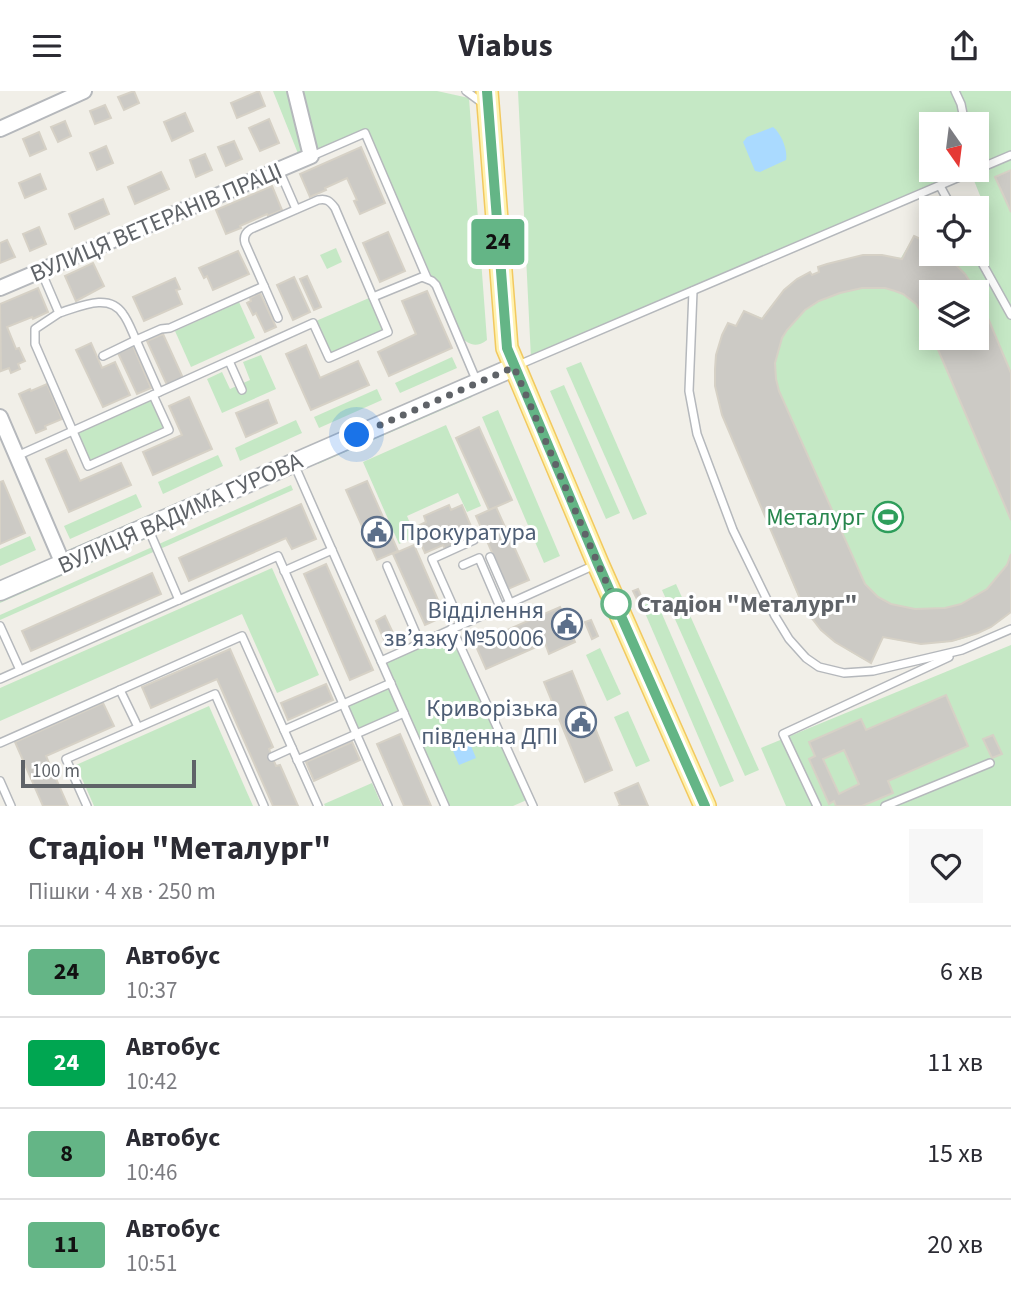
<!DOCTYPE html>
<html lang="uk">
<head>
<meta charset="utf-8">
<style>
	body { margin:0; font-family:"Source Sans 3",sans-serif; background:#f7f7f7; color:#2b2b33; height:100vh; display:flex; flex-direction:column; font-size:26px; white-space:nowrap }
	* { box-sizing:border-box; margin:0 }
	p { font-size:23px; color:#7c7c81 }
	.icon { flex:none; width:38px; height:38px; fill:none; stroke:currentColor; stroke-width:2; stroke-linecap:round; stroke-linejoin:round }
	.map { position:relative; height:715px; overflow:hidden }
	.sheet { display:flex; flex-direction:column; background:#fff; flex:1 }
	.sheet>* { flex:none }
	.badge { padding:0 14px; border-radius:5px; font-size:24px; line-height:46px }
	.needle { width:46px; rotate:166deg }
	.tools { position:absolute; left:919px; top:21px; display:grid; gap:14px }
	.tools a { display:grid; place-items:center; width:70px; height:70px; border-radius:0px; background:#fff; box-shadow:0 4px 18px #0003; font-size:35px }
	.scale { position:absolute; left:21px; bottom:18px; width:175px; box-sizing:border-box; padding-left:7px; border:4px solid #5f6368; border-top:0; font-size:19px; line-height:24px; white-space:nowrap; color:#5f6368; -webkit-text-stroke:5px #fff; paint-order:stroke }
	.you { position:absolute; width:35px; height:35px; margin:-18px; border:5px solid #fff; border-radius:50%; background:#1a73e8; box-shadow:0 0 0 10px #1a73e833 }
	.map>.badge { position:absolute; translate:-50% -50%; box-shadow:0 0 0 4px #fff }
	.round { display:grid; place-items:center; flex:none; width:74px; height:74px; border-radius:0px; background:#f7f7f7 }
	.headline { display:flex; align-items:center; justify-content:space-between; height:119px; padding:0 28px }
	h1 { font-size:33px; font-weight:700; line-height:52px }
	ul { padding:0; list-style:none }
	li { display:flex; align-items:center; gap:21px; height:91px; padding:0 28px; border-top:2px solid #e1e1e2 }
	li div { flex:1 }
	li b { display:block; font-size:26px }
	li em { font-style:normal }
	li .badge { min-width:77px; font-weight:700; text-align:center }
	header { display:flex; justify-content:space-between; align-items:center; height:91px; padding:0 28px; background:#fff; font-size:32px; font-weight:700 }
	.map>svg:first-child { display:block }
	.green { fill:#c5e8c5; fill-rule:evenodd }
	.water { fill:#aadaff }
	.building { fill:#cccac5; stroke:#d6d1c6; stroke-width:2; fill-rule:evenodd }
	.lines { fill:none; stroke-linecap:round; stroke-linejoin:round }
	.service-casing { stroke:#b5b8bc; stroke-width:10 }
	.minor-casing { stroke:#b5b8bc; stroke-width:18 }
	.tertiary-casing { stroke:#b5b8bc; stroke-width:21 }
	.primary-casing { stroke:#f2c960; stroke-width:24 }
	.service { stroke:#fff; stroke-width:7 }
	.minor { stroke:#fff; stroke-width:14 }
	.tertiary { stroke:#fff; stroke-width:18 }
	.primary { stroke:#fff2af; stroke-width:21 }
	.line-casing { stroke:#fff; stroke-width:16 }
	.line { stroke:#64b586; stroke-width:10 }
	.walk { stroke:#5f6368; stroke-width:7; stroke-dasharray:0 12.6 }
	.stop-dot { fill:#fff; stroke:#64b586; stroke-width:3.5 }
	.labels { text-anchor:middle; stroke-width:6; stroke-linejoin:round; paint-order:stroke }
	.street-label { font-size:24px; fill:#5f6368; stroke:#fff }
	.leisure-label { font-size:24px; fill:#27864d; stroke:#fff; text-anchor:end }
	.service-label { font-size:24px; fill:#4e5e75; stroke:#fff; text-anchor:end }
	.stop-label { font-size:24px; font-weight:bold; fill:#5f6368; stroke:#fff; text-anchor:start }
</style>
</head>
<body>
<header><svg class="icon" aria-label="menu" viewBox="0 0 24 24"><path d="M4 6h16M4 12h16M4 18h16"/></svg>Viabus<svg class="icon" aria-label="share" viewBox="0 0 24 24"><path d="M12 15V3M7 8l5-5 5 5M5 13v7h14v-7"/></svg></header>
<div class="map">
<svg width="1011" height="715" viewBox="0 0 1011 715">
	<rect width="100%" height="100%" fill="#f1efe8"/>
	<!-- green -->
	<g class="green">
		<path d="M273,0h164l32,7 18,242c-12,9 -18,4 -28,-4l-93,-203 -65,28z"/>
		<path d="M518,0h493v521c-38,33 -81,37 -128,25l-12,26c-31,-15 -55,-34 -72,-65l-77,-183c-10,-32 -9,-62 6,-92l8,3 8,-15 18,7c14,-19 27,-35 48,-46l2,3 7,-3 -1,-5c32,-10 49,-14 83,-9l13,-22 14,5 3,-1v14h45l1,-36 10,-5 -16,-40 -440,186zM931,33h45v46h-45zM931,201h45v46h-45z"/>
		<path d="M336,157l6,14 -15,7 -7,-14z"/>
		<path d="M369,207l14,33 -53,23 -14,-33z"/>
		<path d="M239,211l16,36 -64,29 -16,-36z"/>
		<path d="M261,264l15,34 -54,24 -15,-34 15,-7 8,17 20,-9 -7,-18z"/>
		<path d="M452,266l5,11 -57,25 -5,-10z"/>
		<path d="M581,271l66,152 -14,6 -67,-152z"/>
		<path d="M463,288l1,4 -394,170 -2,-3z"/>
		<path d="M564,294l56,128 -14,6 -56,-128z"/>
		<path d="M377,298l5,11 -63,28 -5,-11z"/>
		<path d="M470,302l2,4 -154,67 -2,-4z"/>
		<path d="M153,304l16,35 -81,36 -16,-35z"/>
		<path d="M498,319l62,146 -16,7 -62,-146z"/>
		<path d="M296,329l6,13 -62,28 -5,-13z"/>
		<path d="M446,334l35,81 -14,6 -9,-19 -51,23 9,21 -17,7 -36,-82z"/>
		<path d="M218,364l5,11 -60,28 -5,-12z"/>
		<path d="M284,381l2,5 -286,126v-5z"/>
		<path d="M291,394l2,5 -293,130v-5z"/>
		<path d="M136,403l6,13 -72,32 -6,-13z"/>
		<path d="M30,445l6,14 -36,16v-17z"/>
		<path d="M272,477l47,107 -42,18 -35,-79 -242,107v-33z"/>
		<path d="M676,493l83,186 -14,6 -83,-186z"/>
		<path d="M656,509l78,181 -14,6 -78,-181z"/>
		<path d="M452,537l77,171 -16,7h-68l-41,-93 -48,21 -13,-30 47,-21 -9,-22z"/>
		<path d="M1011,554v161h-225l-25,-58z"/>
		<path d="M600,557l21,46 -14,7 -21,-46z"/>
		<path d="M209,615l44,100h-159l-18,-41z"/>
		<path d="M628,620l22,50 -14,6 -22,-50z"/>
		<path d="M372,692l10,23h-57l-1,-2z"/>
	</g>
	<!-- water -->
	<g class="water">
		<path d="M773,36c8,6 15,23 13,33l-26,12 -5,-1 -12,-29 4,-5z"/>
		<path d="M464,638l12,29 -17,7 -12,-28z"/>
	</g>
	<!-- building -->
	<g class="building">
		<path d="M134,0l5,12 -15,7 -6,-13z"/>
		<path d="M259,0l6,15 -28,12 -6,-15z"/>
		<path d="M105,14l6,13 -16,6 -5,-13z"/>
		<path d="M185,22l8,18 -21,10 -8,-19z"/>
		<path d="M269,28l10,24 -19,8 -11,-23z"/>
		<path d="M65,30l6,15 -13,6 -7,-15z"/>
		<path d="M39,41l7,17 -16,7 -7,-17z"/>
		<path d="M234,50l8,18 -16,7 -8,-19z"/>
		<path d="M106,55l7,17 -16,7 -7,-17z"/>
		<path d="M361,56l24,56 -25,11 -6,-13 3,-1 -10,-22 -22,10 1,2 -16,7 -10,-23z"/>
		<path d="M205,63l7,16 -16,7 -6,-17z"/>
		<path d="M1011,79v42l-16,-35z"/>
		<path d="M161,81l8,17 -34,15 -7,-17z"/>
		<path d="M40,83l6,15 -21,9 -6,-15z"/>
		<path d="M272,95l10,24 -14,6 -1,-2 -27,12 1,2 -15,6 -10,-24z"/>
		<path d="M103,108l6,15 -34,15 -6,-15z"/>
		<path d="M39,136l7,17 -16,7 -7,-17z"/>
		<path d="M388,141l17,39 -25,11 -17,-39z"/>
		<path d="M914,145l17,8v10h14l20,20 13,20 33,79v147l-78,-182h43v-46h-45v41l-6,-15 -9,-14 -13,-10 -8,-3 -10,-3h-23l-22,5 -21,8 -14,9 -18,20 -5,8 -7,25 1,16 3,12 86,193 13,13 13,7 24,5 30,-1 16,-4 26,-15 20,-24 4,-11v58l-20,15 -13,6 -26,8 -31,3 -38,-7 -12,26 -36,-21 -14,-12 -17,-22 -82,-193 -7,-29v-17l1,-14 6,-20 6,-12 8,3 8,-15 18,8 22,-29 13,-11 13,-7 2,3 7,-3 -1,-5 9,-3 36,-9h19l20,4z"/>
		<path d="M7,149l8,17 -15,6v-20z"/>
		<path d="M238,160l11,23 -36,16 -6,-14 -3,2 -5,-10z"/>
		<path d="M93,172l11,23 -28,15 -11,-25z"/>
		<path d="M307,185l14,31 -7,3 -14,-31z"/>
		<path d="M294,186l16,35 -17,8 -16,-35z"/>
		<path d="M175,187l5,11 -4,1 6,14 -38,17 -11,-24z"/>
		<path d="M38,197l10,24 -15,7 -1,-2 -25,10 9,22 3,-1 6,13 -7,3 2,5 -9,4 -2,-5 -8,3 -1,-67z"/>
		<path d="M427,200l25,57 -63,28 -11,-24 38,-18 -14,-33z"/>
		<path d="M260,202l16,34 -11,5 -9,-19 -3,2 -6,-12 4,-2 -1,-3z"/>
		<path d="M163,243l20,44 -16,7 -20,-44z"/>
		<path d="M91,252l11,25 13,-6 15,33 -27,12 -27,-57z"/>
		<path d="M306,254l14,33 38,-17 11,24 -58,25 -25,-56z"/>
		<path d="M133,255l18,42 -14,6 -19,-41z"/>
		<path d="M47,293l15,35 -17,7 1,3 -10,4 -17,-39 11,-5 1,2z"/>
		<path d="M189,306l23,52 -59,26 -10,-23 39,-17 -13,-29z"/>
		<path d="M268,309l9,23 -31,14 -10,-24z"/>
		<path d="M479,336l33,73 -23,10 -33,-72z"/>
		<path d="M66,359l14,31 41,-18 10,22 -62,27 -23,-53z"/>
		<path d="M3,390l22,52 -25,11v-62z"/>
		<path d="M367,390l31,70 -21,9 -31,-70z"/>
		<path d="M301,413l15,35 -24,10 -6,-11 -97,43 -10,-23z"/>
		<path d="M449,414l2,5 11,-5 11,26 -15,7 2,4 -15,7 -2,-4 -18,8 -11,-25 12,-6 -2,-6z"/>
		<path d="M496,416l33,73 -21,9 -32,-73z"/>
		<path d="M414,454l31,71 -20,9 -32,-71z"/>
		<path d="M326,473l47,106 -23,10 -46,-106z"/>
		<path d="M152,482l9,21 -130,57 -9,-20z"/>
		<path d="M638,498l4,9 -5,1 -4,-8z"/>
		<path d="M560,516l15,35 -26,12 -4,-11 -59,26 -11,-25z"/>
		<path d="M385,525l9,19 -10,5 -8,-19z"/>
		<path d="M591,529l7,16 -6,3 -7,-17z"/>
		<path d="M230,558l43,98 -4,2 7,17 4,-1 18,41h-25l-56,-127 -66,29 -9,-21z"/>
		<path d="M572,580l40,99 -27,12 -41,-100z"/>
		<path d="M326,593l7,16 -45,20 -7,-17z"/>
		<path d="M946,604l22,51 -80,35 5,12 -31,13h-26l-2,-5 -5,3 -20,-45 6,-3 -6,-14 52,-23 5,11zM844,659l15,34 -20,10 -16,-35z"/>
		<path d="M103,612l11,23 -68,30 22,50h-25l-28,-64z"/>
		<path d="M400,643l31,72h-27l-27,-62z"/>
		<path d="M993,644l9,19 -10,4 -9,-19z"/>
		<path d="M352,651l8,18 -46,21 -8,-19z"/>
		<path d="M638,692l10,23h-29l1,-1 -5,-12z"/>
	</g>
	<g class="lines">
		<!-- service casing -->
		<g class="service-casing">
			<g id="service">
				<path d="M466,0l19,14"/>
				<path d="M955,0l6,13 4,20"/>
				<path d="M312,65l53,-23 62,145"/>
				<path d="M279,79l17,39"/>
				<path d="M940,95l12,22"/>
				<path d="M976,161l35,63"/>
				<path d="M41,180l18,42c20,-6 50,-21 64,1 6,8 9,18 13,26l25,-11 9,-1 94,-42 -19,-43c-2,-7 1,-11 6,-14l67,-29c8,-2 12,1 17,8l38,89 49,-20 10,4 4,4 41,97"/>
				<path d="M264,195l14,32"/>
				<path d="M693,200l-4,100 8,43 36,96 42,86 14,23 17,19 13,9 25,6 29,-2 89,-21 49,-21"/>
				<path d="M59,222l-24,16v15l53,122 81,-36 -16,-35"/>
				<path d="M103,265l33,-16 23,52"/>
				<path d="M229,270l13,29"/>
				<path d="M516,275l495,-211"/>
				<path d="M17,365l296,-133 16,35 59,-26 -15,-35"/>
				<path d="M294,373l151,342"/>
				<path d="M148,437l31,72"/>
				<path d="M490,466l20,46"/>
				<path d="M463,474l16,-7 21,49"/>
				<path d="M387,475l33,77"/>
				<path d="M284,480l48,-21"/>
				<path d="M461,533l-29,-65 42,-19"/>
				<path d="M0,535l20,44"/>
				<path d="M452,537l81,178"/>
				<path d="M381,570l216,-97"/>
				<path d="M0,588l278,-123 110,250"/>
				<path d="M120,599l18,37"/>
				<path d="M284,639l107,-47"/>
				<path d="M0,652l242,-107 76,170"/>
				<path d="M272,666l20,-9"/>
				<path d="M297,669l107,-47"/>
				<path d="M0,690l11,25"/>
				<path d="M87,715l-21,-47 149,-65 49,112"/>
				<path d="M817,715l-34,-72 166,-77"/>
				<path d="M885,715l105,-43"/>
			</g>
		</g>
		<!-- minor casing -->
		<g class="minor-casing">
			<g id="minor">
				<path d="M0,38l84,-38"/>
				<path d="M0,197l311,-132 -16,-65"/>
				<path d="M0,326l63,147"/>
			</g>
		</g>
		<!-- tertiary casing -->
		<g class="tertiary-casing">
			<path id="tertiary" d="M0,500l514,-224"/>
		</g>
		<!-- primary casing -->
		<g class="primary-casing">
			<path id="primary" d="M487,0l20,257 91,216 107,242"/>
		</g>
		<!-- service -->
		<use href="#service" class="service"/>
		<!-- minor -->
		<use href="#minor" class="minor"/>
		<!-- tertiary -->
		<use href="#tertiary" class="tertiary"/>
		<!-- primary -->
		<use href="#primary" class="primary"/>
	</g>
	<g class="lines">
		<!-- line casing -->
		<g class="line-casing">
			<path id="line" d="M487,0l20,257 91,216 107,242"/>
		</g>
		<!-- line -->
		<use href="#line" class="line"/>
		<!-- walk -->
		<path class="walk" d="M357,344l157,-68 84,197 20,44 -2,-4"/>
	</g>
	<!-- icons -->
	<defs>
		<g id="stadium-ring" transform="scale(1.575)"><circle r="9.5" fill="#fff" stroke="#2e9e5b" stroke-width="1.5"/><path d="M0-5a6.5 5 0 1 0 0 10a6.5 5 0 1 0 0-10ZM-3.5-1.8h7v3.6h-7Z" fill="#2e9e5b"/></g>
		<g id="civic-ring" transform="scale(1.575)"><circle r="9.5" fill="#fff" stroke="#5c6f8a" stroke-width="1.5"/><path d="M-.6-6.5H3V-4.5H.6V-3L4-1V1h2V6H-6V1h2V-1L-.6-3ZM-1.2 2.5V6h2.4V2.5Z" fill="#5c6f8a"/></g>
	</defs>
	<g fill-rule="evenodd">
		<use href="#stadium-ring" x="888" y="426"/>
		<use href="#civic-ring" x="377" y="441"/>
		<use href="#civic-ring" x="567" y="533"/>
		<use href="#civic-ring" x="581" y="631"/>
	</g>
	<!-- markers -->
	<circle class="stop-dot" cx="616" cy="513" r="14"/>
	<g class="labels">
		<!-- street labels -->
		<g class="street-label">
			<text transform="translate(156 131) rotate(-23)" y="8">ВУЛИЦЯ ВЕТЕРАНІВ ПРАЦІ</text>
			<text transform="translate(180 422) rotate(-24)" y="8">ВУЛИЦЯ ВАДИМА ГУРОВА</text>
		</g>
		<!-- leisure labels -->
		<g class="leisure-label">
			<text x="865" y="434">Металург</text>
		</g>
		<!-- service labels -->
		<g class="service-label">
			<text x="400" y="449" text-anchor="start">Прокуратура</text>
			<text x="544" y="527">Відділення<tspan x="544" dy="28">зв’язку №50006</tspan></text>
			<text x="558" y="625">Криворізька<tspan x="558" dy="28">південна ДПІ</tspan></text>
		</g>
		<!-- stop labels -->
		<g class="stop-label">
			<text x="637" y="521">Стадіон "Металург"</text>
		</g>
	</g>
</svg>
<div class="tools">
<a><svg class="needle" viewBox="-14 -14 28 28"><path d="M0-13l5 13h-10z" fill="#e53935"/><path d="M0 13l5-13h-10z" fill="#7c7c81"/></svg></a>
<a><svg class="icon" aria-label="locate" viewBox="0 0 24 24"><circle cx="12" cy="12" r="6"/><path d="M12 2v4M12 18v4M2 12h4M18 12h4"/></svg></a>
<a><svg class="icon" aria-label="layers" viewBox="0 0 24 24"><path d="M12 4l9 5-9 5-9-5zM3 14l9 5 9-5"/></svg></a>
</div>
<div class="scale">100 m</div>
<div class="you" style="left:357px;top:344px"></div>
<b class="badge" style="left:498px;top:151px;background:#64b586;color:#111">24</b>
</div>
<section class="sheet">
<div class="headline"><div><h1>Стадіон &quot;Металург&quot;</h1><p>Пішки · 4 хв · 250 m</p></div><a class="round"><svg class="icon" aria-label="heart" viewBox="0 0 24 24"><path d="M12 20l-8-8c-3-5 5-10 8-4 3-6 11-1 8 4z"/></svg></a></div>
<ul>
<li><span class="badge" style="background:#64b586;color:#111">24</span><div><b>Автобус</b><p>10:37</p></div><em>6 хв</em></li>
<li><span class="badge" style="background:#00a651;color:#fff">24</span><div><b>Автобус</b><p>10:42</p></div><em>11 хв</em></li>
<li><span class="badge" style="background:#64b586;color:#111">8</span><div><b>Автобус</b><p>10:46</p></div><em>15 хв</em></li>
<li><span class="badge" style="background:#64b586;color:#111">11</span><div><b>Автобус</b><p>10:51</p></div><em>20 хв</em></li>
</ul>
</section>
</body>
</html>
